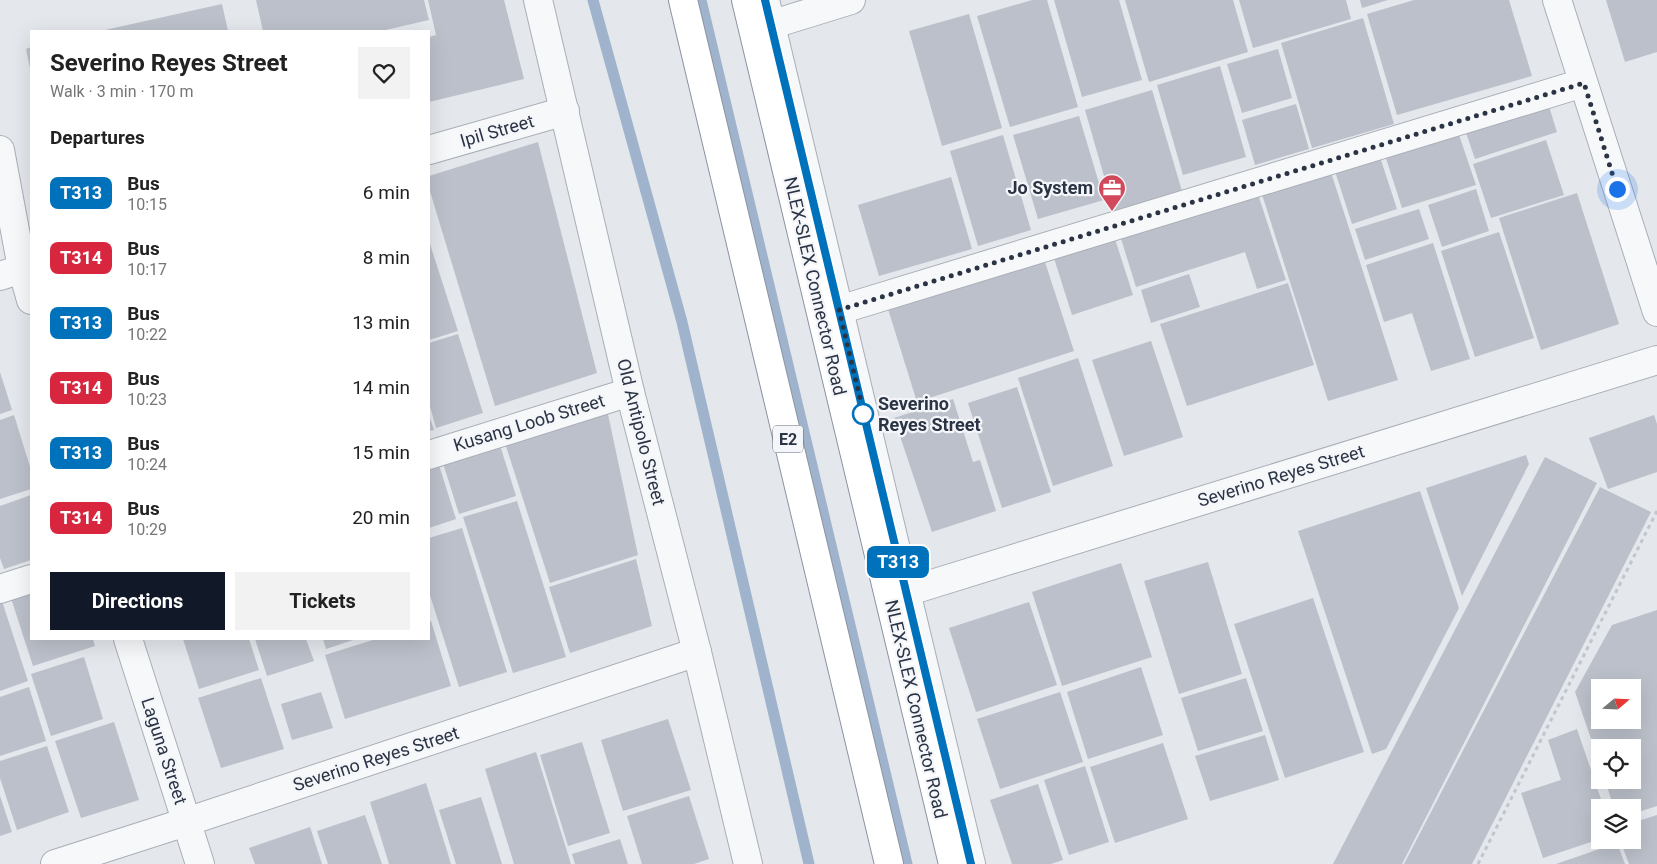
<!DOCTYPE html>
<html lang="en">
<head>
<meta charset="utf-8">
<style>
	body { margin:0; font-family:Roboto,sans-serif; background:#f2f2f2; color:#222; height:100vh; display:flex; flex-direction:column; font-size:19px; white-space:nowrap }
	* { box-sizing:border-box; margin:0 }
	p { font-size:16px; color:#767676 }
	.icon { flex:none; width:28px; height:28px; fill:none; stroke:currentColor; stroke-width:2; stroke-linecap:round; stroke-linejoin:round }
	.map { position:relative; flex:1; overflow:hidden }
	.panel { position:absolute; left:30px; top:30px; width:400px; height:610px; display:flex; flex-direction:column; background:#fff; border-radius:0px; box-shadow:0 5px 20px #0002 }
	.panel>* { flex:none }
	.badge { padding:0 10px; border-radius:8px; font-size:18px; line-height:32px }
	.needle { width:32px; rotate:71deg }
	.controls { position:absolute; left:1591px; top:679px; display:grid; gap:10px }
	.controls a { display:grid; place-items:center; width:50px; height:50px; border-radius:0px; background:#fff; box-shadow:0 5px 20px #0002; font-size:25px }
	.you { position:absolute; width:25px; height:25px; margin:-12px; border:4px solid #fff; border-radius:50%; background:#1a73e8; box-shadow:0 0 0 8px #1a73e833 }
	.map>.badge { position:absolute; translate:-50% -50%; box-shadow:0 0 0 2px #fff }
	h2 { padding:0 20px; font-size:19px; line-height:45px }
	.round { display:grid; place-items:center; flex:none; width:52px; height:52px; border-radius:0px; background:#f2f2f2 }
	.headline { display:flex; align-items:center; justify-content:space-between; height:85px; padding:0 20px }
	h1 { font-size:24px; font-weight:700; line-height:38px }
	.cta { display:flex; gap:10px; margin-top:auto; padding:10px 20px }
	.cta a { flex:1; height:58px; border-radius:0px; background:#111827; color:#fff; font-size:20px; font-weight:700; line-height:58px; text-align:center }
	.cta a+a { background:#f2f2f2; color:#222 }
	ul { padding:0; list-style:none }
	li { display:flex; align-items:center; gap:15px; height:65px; padding:0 20px }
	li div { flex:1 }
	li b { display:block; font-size:19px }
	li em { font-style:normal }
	li .badge { min-width:55px; font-weight:700; text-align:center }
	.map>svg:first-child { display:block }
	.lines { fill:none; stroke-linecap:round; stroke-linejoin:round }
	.stream { stroke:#9fb4cc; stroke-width:11 }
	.building { fill:#bbc0ca; fill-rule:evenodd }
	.minor-casing { stroke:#a9aeb7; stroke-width:30 }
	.highway-casing { stroke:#8b94a3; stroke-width:30 }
	.path { stroke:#c2c5cb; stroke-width:3; stroke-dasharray:4 4; stroke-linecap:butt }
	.minor { stroke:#f7f8fa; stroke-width:28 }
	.highway { stroke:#fff; stroke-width:28 }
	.line-casing { stroke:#fff; stroke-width:11 }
	.line { stroke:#0072bc; stroke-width:8 }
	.walk { stroke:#2b3445; stroke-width:5; stroke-dasharray:0 9 }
	.stop-dot { fill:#fff; stroke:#0072bc; stroke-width:2.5 }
	.labels { text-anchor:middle; stroke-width:4.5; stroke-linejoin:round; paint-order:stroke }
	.shield { fill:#f4f6f9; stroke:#676e7b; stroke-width:1 }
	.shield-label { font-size:16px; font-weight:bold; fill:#2b3445 }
	.street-label { font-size:18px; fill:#2b3445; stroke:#f4f6f9 }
	.poi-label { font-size:18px; font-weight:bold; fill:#2b3445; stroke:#f4f6f9; text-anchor:end }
	.stop-label { font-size:18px; font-weight:bold; fill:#2b3445; stroke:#f4f6f9; text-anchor:start }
</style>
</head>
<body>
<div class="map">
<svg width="1657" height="864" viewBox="0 0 1657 864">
	<rect width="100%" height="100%" fill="#e4e7ec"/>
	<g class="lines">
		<!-- stream -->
		<g class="stream">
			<path d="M593,0l89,322 127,542"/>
			<path d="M701,0l206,864"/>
		</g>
	</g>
	<!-- building -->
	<g class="building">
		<path d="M256,0h168l5,20 -48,11h-118z"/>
		<path d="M428,0h76l20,79 -95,23v-65l7,-2z"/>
		<path d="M1032,0h15l31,107 -68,20 -33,-111z"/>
		<path d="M1054,0h65l23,80 -60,17z"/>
		<path d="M1125,0h108l15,52 -99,30z"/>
		<path d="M1239,0h107l5,19 -98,29z"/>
		<path d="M1360,0h28l-26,8z"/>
		<path d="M1414,0h95l23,76 -135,39 -30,-101z"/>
		<path d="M1606,0h51v52l-32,10z"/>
		<path d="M222,4l6,27h-123v-1z"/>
		<path d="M969,14l33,114 -60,18 -33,-115z"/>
		<path d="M1363,18l31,106 -82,24 -31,-105z"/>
		<path d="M31,47v20l-1,1 -4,-19z"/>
		<path d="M1278,49l14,49 -50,15 -15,-49z"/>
		<path d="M1220,66l26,91 -63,18 -26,-90z"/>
		<path d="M1152,90l30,101 -68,20 -29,-101z"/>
		<path d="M1548,103l9,29 -82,27 -10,-29z"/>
		<path d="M1296,104l13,45 -54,16 -13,-45z"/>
		<path d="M1079,116l25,84 -66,19 -25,-84z"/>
		<path d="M1456,126l20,59 -74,23 -19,-59z"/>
		<path d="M1003,135l28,95 -53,16 -28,-95z"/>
		<path d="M1546,140l18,55 -73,23 -18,-54z"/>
		<path d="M538,142l59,231 -102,33 -66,-218v-12z"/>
		<path d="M1377,148l20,61 -45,15 -20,-62z"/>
		<path d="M1328,163l70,217 -70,21 -69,-216z"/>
		<path d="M951,177l21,72 -93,27 -21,-71z"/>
		<path d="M1255,185l31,95 -29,9 -12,-37 -109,35 -18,-58z"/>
		<path d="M1476,189l13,42 -47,16 -14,-42z"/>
		<path d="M1577,193l42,131 -78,26 -42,-132z"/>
		<path d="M1419,209l10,30 -64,21 -10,-31z"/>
		<path d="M1499,232l35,106 -59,19 -34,-106z"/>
		<path d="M1114,236l19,59 -61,20 -19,-60z"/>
		<path d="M429,241l29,90 -29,9z"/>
		<path d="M1433,243l37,116 -39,12 -19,-58 -28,9 -18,-57z"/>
		<path d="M1044,259l30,92 -157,51 -29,-93z"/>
		<path d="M1189,274l11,33 -49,16 -10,-33z"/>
		<path d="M1288,283l26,82 -127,41 -27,-82z"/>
		<path d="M458,334l25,79 -47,15 -7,-25v-60z"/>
		<path d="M1151,341l32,96 -59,19 -32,-96z"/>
		<path d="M1078,358l35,108 -60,20 -35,-108z"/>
		<path d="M0,372l12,38 -12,4z"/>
		<path d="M1017,387l34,105 -49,16 -34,-105z"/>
		<path d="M953,399l20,63 7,-2 16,51 -64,21 -38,-114z"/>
		<path d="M606,405l32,150 -88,28 -47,-146z"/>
		<path d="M14,415l17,55v19l-31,10v-79z"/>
		<path d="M429,415l5,15 -5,1z"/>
		<path d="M1654,415l3,9v48l-49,17 -19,-51z"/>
		<path d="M499,442l17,54 -57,18 -17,-54z"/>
		<path d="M1526,455l3,9 -67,132 -36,-108z"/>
		<path d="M1545,457l52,26 -195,381h-69z"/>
		<path d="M438,462l18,57 -27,9v-63z"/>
		<path d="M1600,487l51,25 -179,352h-68z"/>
		<path d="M1420,491l39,117 -73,141 -14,5 -74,-223z"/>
		<path d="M31,495v65l-27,9 -4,-11v-52z"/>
		<path d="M517,501l49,156 -53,16 -50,-156z"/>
		<path d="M462,528l45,144 -48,15 -30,-95v-54z"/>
		<path d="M636,559l16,67 -82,27 -21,-66z"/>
		<path d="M1208,562l34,112 -63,20 -35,-113z"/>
		<path d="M1121,563l31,94 -90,29 -30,-94z"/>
		<path d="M31,588v51h62l2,7 -62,20 -23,-71z"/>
		<path d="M0,595l28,86 -28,10z"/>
		<path d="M1313,598l51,154 -79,26 -51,-154z"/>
		<path d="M1029,602l28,83 -81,27 -27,-84z"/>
		<path d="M1657,610v196l-25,8v-6h-18l-9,-28h27v-32h-32v17l-25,-73 37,-67zM1600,688h32v32h-32z"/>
		<path d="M431,621l20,65 -106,33 -20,-64 51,-16h53v-17z"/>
		<path d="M183,639h66l10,31 -60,19z"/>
		<path d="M255,639h51l8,22 -47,15z"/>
		<path d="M323,639h33l-30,10z"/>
		<path d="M84,657l19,62 -52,17 -20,-62z"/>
		<path d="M1141,667l22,68 -75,24 -21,-67z"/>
		<path d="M261,678l23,71 -63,19 -23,-70z"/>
		<path d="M1246,678l17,53 -65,20 -17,-53z"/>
		<path d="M29,687l17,54 -46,15v-59z"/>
		<path d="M321,692l12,36 -41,12 -11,-36z"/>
		<path d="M1060,692l23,70 -83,27 -23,-70z"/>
		<path d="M668,719l23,71 -68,21 -22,-71z"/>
		<path d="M114,722l25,78 -58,18 -26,-77z"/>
		<path d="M1577,729l27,79h-4v31l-57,19 -22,-65 40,-13 -13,-40z"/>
		<path d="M1265,735l14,45 -69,21 -15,-45z"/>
		<path d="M582,742l28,91 -42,13 -28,-91z"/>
		<path d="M1163,743l25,76 -73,24 -25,-76z"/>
		<path d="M47,746l22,66 -52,18 -17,-52v-17z"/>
		<path d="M536,752l35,112h-57l-29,-95z"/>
		<path d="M1085,766l24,76 -40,13 -25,-75z"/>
		<path d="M426,783l25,81h-62l-19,-62z"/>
		<path d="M1038,784l25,76 -12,4h-39l-22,-64z"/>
		<path d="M0,796l12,36 -12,4z"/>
		<path d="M689,796l20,63 -15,5h-52l-15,-48z"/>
		<path d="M481,797l21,67h-46l-17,-54z"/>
		<path d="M365,815l17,49h-54l-11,-33z"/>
		<path d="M1657,815v49h-28l-9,-24h12v-17z"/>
		<path d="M310,827l12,37h-67l-6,-16z"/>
		<path d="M620,839l8,25h-53l-3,-10z"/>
		<path d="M1617,843l8,21h-69z"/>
	</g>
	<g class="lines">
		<!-- minor casing -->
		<g class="minor-casing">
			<g id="minor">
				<path d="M538,0l92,392 67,260 51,212"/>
				<path d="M765,0l206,864"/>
				<path d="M1557,0l100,312"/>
				<path d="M770,25l81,-25"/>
				<path d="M0,150l22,118 9,32"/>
				<path d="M429,150l136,-39"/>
				<path d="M0,276l31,-10"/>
				<path d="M839,310l744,-227"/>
				<path d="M429,455l201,-63"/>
				<path d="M0,589l31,-10"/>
				<path d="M906,592l751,-232"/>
				<path d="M128,639l72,225"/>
				<path d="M55,864l131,-42 511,-170"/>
			</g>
		</g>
		<!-- highway casing -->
		<g class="highway-casing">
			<g id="highway">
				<path d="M683,0l206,864"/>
				<path d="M746,0l207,864"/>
			</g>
		</g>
		<!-- path -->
		<path class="path" d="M1478,864l179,-353"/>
		<!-- minor -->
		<use href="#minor" class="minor"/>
		<!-- highway -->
		<use href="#highway" class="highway"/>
	</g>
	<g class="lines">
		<!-- line casing -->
		<g class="line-casing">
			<path id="line" d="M765,0l206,864"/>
		</g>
		<!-- line -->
		<use href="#line" class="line"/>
		<!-- walk -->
		<path class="walk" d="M863,414l3,9 -27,-113 745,-227 33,106"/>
	</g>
	<!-- icons -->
	<defs>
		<g id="office-pin" transform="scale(1.4375)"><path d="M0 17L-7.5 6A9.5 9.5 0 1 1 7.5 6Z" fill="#d1495b" stroke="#f4f6f9"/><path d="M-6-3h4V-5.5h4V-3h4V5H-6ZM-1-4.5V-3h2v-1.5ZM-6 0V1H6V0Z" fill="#fff"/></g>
	</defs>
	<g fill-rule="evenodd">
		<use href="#office-pin" x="1112" y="188"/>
	</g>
	<!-- markers -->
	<circle class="stop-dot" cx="863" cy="414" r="10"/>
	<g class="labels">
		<!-- shield labels -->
		<rect class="shield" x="773" y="425.5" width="30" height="27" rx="4"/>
		<g class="shield-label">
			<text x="788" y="445">E2</text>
		</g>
		<!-- street labels -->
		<g class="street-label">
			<text transform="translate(497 131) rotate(-16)" y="6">Ipil Street</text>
			<text transform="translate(815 286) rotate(77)" y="6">NLEX-SLEX Connector Road</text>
			<text transform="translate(529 423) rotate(-17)" y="6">Kusang Loob Street</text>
			<text transform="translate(641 432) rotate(76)" y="6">Old Antipolo Street</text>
			<text transform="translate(1281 476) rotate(-17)" y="6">Severino Reyes Street</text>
			<text transform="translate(916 709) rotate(77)" y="6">NLEX-SLEX Connector Road</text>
			<text transform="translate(164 751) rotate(72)" y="6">Laguna Street</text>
			<text transform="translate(376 759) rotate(-18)" y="6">Severino Reyes Street</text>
		</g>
		<!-- poi labels -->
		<g class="poi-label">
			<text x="1093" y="194">Jo System</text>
		</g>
		<!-- stop labels -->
		<g class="stop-label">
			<text x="878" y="410">Severino<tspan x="878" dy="21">Reyes Street</tspan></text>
		</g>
	</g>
</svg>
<div class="controls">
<a><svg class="needle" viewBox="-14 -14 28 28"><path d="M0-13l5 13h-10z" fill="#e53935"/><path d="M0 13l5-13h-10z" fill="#767676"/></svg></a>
<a><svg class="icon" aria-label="locate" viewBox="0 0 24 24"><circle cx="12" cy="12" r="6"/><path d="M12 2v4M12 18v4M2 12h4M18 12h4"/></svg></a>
<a><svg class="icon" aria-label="layers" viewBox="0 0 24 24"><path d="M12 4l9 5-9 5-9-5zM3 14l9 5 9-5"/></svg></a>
</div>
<div class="you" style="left:1617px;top:189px"></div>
<b class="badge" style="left:898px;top:562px;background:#0072bc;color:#fff">T313</b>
<section class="panel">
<div class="headline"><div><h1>Severino Reyes Street</h1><p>Walk · 3 min · 170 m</p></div><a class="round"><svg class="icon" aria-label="heart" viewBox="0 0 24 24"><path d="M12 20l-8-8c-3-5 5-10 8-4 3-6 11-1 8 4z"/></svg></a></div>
<h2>Departures</h2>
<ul>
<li><span class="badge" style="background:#0072bc;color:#fff">T313</span><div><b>Bus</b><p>10:15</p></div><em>6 min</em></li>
<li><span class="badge" style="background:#d7263d;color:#fff">T314</span><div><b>Bus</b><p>10:17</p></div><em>8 min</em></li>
<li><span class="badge" style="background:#0072bc;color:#fff">T313</span><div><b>Bus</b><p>10:22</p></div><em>13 min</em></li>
<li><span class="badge" style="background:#d7263d;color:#fff">T314</span><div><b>Bus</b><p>10:23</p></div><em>14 min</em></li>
<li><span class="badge" style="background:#0072bc;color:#fff">T313</span><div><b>Bus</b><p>10:24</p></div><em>15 min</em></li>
<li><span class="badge" style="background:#d7263d;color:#fff">T314</span><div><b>Bus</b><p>10:29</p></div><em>20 min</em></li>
</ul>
<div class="cta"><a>Directions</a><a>Tickets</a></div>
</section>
</div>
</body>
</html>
